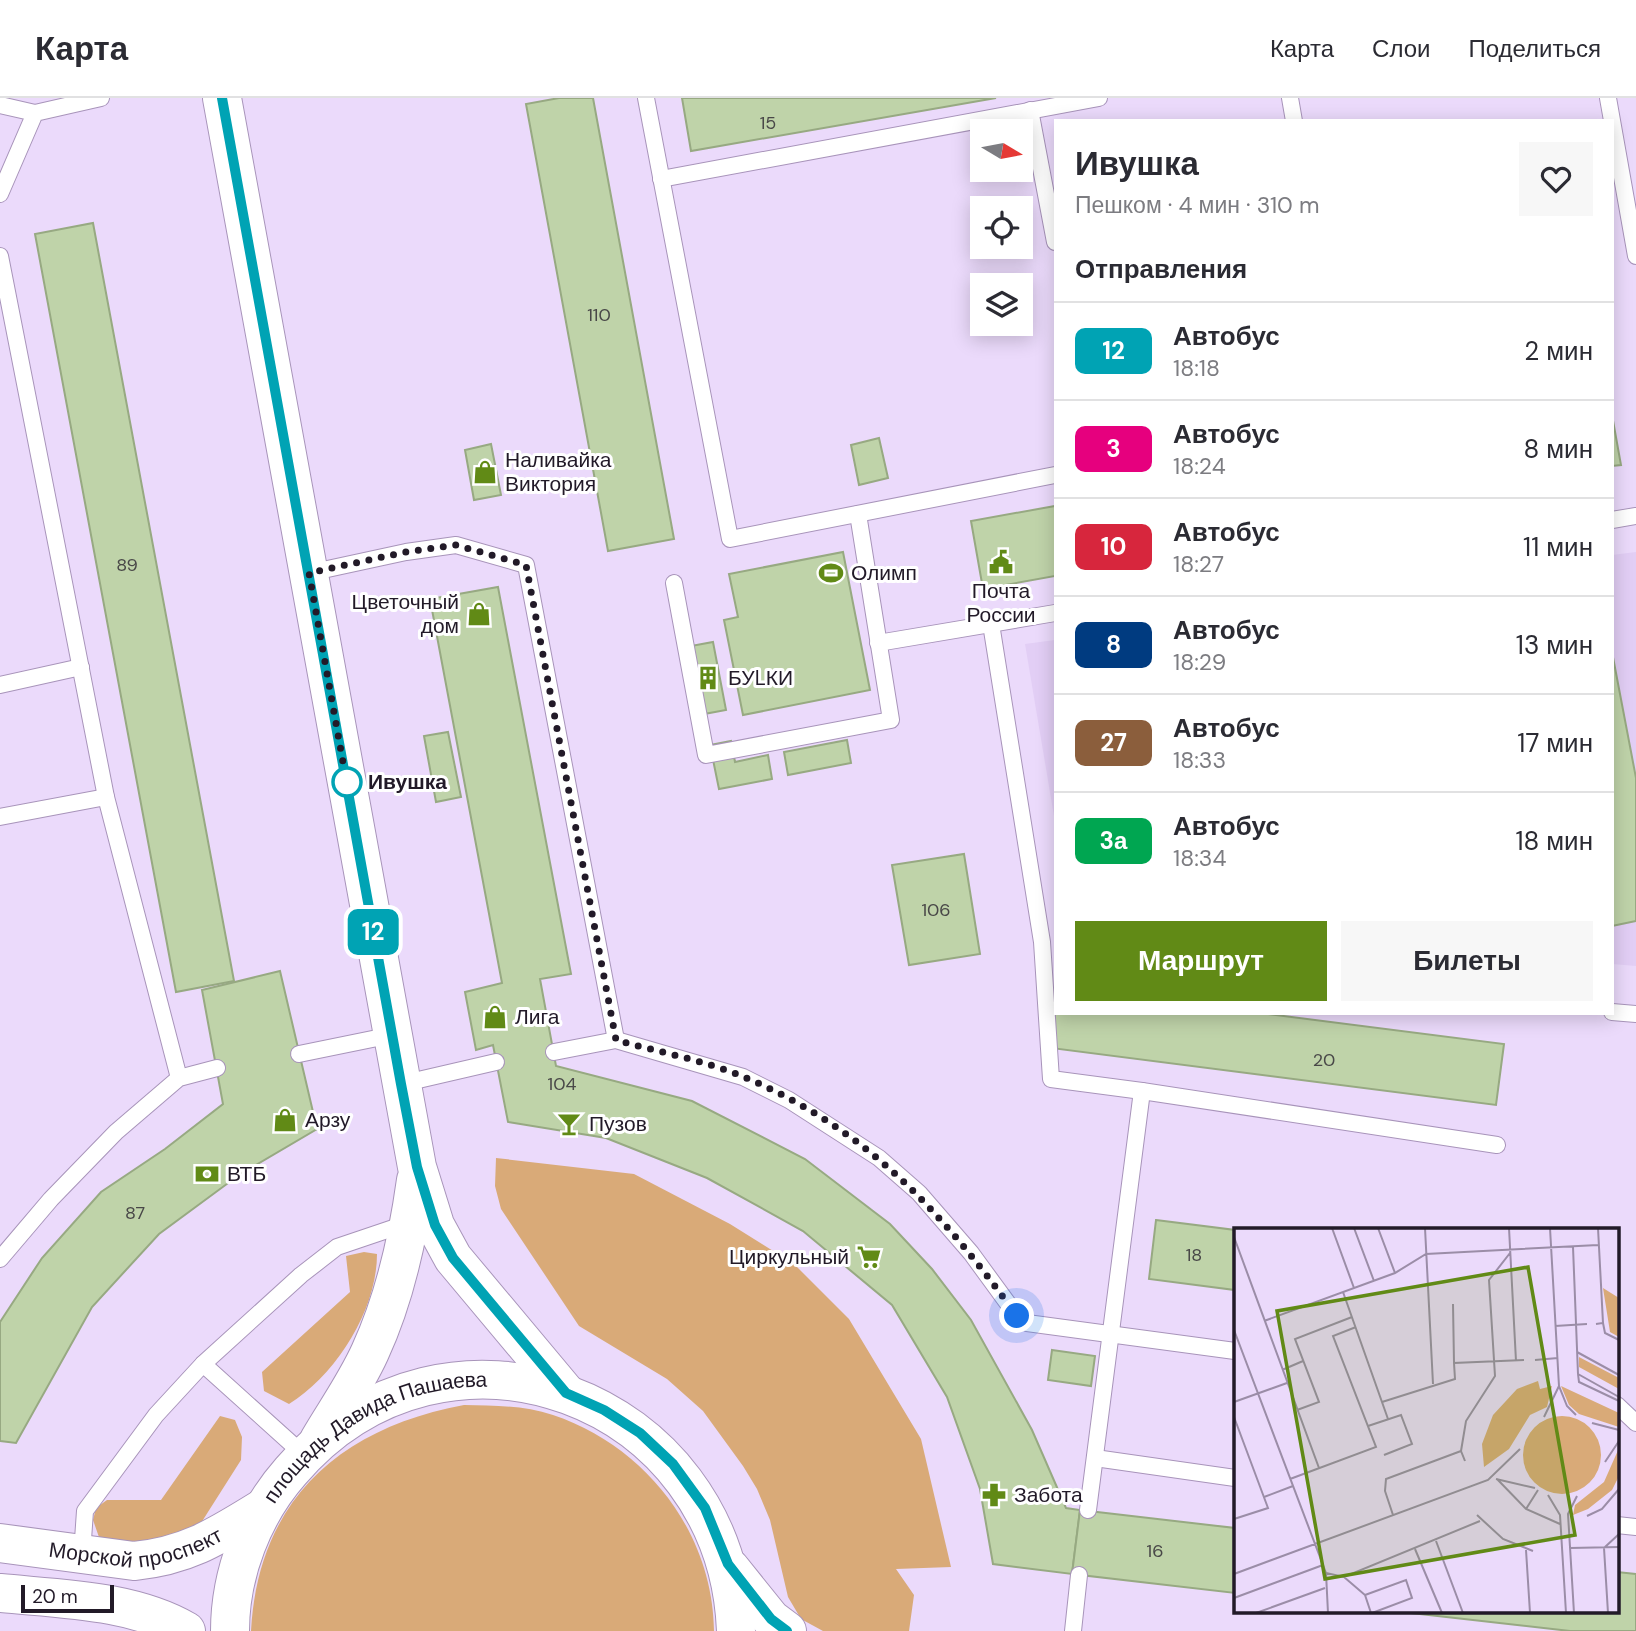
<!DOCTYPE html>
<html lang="ru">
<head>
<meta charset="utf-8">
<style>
	body { margin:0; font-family:"DM Sans",sans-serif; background:#f7f7f7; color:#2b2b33; height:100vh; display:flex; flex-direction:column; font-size:26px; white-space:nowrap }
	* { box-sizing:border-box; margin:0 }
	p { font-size:23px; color:#7c7c81 }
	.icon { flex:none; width:38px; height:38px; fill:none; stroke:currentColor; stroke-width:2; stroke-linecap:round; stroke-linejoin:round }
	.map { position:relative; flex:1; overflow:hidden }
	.drawer { position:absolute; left:1054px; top:21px; width:560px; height:896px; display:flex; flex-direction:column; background:#fff; border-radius:0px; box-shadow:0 4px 18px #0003 }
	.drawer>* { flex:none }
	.badge { padding:0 14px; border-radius:10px; font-size:24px; line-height:46px }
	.needle { width:46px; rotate:100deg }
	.controls { position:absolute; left:970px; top:21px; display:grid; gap:14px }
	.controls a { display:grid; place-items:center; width:63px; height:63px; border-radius:0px; background:#fff; box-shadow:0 4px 18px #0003; font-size:35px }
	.scale { position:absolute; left:21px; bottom:18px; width:93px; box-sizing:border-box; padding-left:7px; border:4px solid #221a28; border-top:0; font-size:19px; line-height:24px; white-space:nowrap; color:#221a28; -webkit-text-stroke:5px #fff; paint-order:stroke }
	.you { position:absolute; width:35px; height:35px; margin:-18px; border:5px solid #fff; border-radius:50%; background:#1a73e8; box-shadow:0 0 0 10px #1a73e833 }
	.map>.badge { position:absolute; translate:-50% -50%; box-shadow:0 0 0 4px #fff }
	h2 { padding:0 21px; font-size:26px; line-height:63px }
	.round { display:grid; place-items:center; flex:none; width:74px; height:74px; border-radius:0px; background:#f7f7f7 }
	.head { display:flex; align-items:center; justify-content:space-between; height:119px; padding:0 21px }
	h1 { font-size:33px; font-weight:800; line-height:52px }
	.cta { display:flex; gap:14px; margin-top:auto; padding:14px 21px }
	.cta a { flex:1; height:80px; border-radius:0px; background:#618a16; color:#fff; font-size:28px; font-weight:800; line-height:80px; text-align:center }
	.cta a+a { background:#f7f7f7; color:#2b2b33 }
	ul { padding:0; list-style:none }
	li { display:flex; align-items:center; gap:21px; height:98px; padding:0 21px; border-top:2px solid #e1e1e2 }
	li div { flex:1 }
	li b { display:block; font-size:26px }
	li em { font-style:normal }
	li .badge { min-width:77px; font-weight:700; text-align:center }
	header { display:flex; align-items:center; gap:42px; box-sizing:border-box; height:98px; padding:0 35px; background:#fff; border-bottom:2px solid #e1e1e2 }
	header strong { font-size:33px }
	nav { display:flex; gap:38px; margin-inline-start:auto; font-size:24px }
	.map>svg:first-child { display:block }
	.built { fill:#e2cef5 }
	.green { fill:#d9aa78 }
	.building { fill:#bfd3a9; stroke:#97a982; stroke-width:2 }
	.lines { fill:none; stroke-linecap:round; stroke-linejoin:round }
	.lane-casing { stroke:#a894ba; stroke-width:18 }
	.secondary-casing { stroke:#a894ba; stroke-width:40 }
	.primary-casing { stroke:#a894ba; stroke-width:40 }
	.lane { stroke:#fff; stroke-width:16 }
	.secondary { stroke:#fff; stroke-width:38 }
	.primary { stroke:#fff; stroke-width:38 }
	.line-casing { stroke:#fff; stroke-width:16 }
	.line { stroke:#00a3b4; stroke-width:10 }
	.walk { stroke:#221a28; stroke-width:7; stroke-dasharray:0 12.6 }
	.stop-dot { fill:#fff; stroke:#00a3b4; stroke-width:3.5 }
	.labels { text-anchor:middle; stroke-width:6; stroke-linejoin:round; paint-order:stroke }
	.number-label { font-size:18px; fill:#494848 }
	.poi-label { font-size:21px; fill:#221a28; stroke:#fff; text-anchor:start }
	.stop-label { font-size:21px; font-weight:bold; fill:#221a28; stroke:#fff; text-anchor:start }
	.street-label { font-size:21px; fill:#221a28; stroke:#fff }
	.inset-road { fill:none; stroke:#9b8da7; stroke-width:2 }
	.view { fill:#618a16; fill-opacity:0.15; stroke:#618a16; stroke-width:3.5 }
	.inset-edge { fill:none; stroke:#221a28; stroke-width:3.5 }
</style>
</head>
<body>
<header>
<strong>Карта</strong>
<nav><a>Карта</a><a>Слои</a><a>Поделиться</a></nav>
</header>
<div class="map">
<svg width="1636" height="1533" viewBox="0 0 1636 1533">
	<rect width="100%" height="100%" fill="#ebdafb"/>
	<!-- built -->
	<g class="built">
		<path d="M1636,454v414l-24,-2v-409z"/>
		<path d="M1055,542v182l-30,-178z"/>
	</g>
	<!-- green -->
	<g class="green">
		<path d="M496,1060l138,16 96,50 64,40 55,55 72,120 30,128 -55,2 18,26 -5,36h-86l-22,-12 -13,-22 -18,-77 -13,-31 -14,-23 -40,-55 -36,-32 -88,-53 -78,-117 -6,-23z"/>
		<path d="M364,1154l13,2c0,56 -41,121 -88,150l-25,-13 -2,-19 88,-80 -4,-36z"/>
		<path d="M464,1307c30,1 60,0 89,10 93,31 160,118 161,216h-463c7,-131 89,-203 213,-226z"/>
		<path d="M220,1318l15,4 7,17 -1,23 -40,63 -38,23 -63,-6 -7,-20 3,-12 11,-8h54z"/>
	</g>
	<!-- building -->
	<g class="building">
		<path d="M559,0h34l81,441 -66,12 -82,-447z"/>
		<path d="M682,0h314l-305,53z"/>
		<path d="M93,125l141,758 -58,11 -141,-758z"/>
		<path d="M1612,317l9,50 -9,1z"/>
		<path d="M879,340l9,40 -29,7 -8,-40z"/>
		<path d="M491,346l10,51 -27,5 -9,-50z"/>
		<path d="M1055,408v70l-72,13 -12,-68z"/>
		<path d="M843,454l27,138 -127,25 -19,-95 14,-3 -9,-43z"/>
		<path d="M498,489l73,387 -31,5 16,87 136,35 113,58 85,65 42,45 39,51 61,110 34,78 14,2 -8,64 -79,-10 -13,-75 -33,-92 -55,-92 -89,-74 -96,-53 -101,-40 -98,-16 -15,-77 -17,5 -11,-58 37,-9 -72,-384z"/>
		<path d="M713,544l13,68 -22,4 -13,-68z"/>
		<path d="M1612,554l24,126v143l-24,5z"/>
		<path d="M448,634l13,65 -25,5 -12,-66z"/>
		<path d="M847,642l4,23 -63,12 -4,-23z"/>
		<path d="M731,643l4,21 33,-7 4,24 -53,10 -9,-44z"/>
		<path d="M964,756l16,100 -71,11 -17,-100z"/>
		<path d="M280,873l37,158 -78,46 -80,59 -67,73 -76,136 -16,-2v-119l42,-64 59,-66 64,-43 58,-45 -21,-114z"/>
		<path d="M1055,915h205l244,31 -8,61 -445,-57z"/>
		<path d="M1156,1122l79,10v60l-86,-11z"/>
		<path d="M1052,1252l43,6 -4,30 -43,-6z"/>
		<path d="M1080,1412l155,18v65l-163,-19z"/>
		<path d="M1617,1474l19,2v57h-66l-168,-19h215z"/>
	</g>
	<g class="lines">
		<!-- lane casing -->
		<g class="lane-casing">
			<g id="lane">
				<path d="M646,0l84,441 325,-64"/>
				<path d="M1290,0l4,23"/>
				<path d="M1608,0l28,158"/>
				<path d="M0,7l35,8"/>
				<path d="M1030,12l25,132"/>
				<path d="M661,81l438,-81"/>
				<path d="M0,96l35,-81 66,-15"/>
				<path d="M0,158l106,541 73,281"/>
				<path d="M1612,422l24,-4"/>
				<path d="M309,475l97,-21 50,-7 70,20 90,475"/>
				<path d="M674,485l32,172 185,-35 -33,-206"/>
				<path d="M991,526l51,318 9,137 91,12 -54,419"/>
				<path d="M878,545l177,-30"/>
				<path d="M0,587l81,-18"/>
				<path d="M0,719l106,-20"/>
				<path d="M1612,914l24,2"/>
				<path d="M554,954l62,-12 127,37 46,23 90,58 40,35 52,60 46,63 10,7 208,28"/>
				<path d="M299,956l93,-19"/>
				<path d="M401,986l95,-22"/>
				<path d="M1142,993l355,54"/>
				<path d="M0,1161l51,-60 65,-67 63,-54 38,-10"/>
				<path d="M203,1266l101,91"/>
				<path d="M1617,1307l19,18"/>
				<path d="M1095,1360l140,20"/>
				<path d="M1617,1427l19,2"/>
				<path d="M82,1456l3,-43 71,-96 47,-51 98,-89 36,-28 71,-24"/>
				<path d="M1073,1533l6,-56"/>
			</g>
		</g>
		<!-- secondary casing -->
		<g class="secondary-casing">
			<g id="secondary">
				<path d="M222,0l195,1069 18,58 18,33 113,135"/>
				<path d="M319,1342c17,-29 37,-57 51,-88 25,-54 38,-114 46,-172"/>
			</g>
		</g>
		<!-- primary casing -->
		<g class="primary-casing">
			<g id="primary">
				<path id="s1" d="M0,1445l134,18c54,-5 85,-26 129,-53"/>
				<path d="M730,1470l41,51 16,12"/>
				<path d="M0,1495c61,6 133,7 186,38"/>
				<path id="s2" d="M230,1533c0,-58 23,-117 61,-160 155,-181 436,-75 445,160"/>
			</g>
		</g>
		<!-- lane -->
		<use href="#lane" class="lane"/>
		<!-- secondary -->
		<use href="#secondary" class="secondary"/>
		<!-- primary -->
		<use href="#primary" class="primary"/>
	</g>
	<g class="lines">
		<!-- line casing -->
		<g class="line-casing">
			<path id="line" d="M222,0l179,986 16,83 18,58 18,33 113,135 38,17 36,23 33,31 32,44 23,56 43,55 16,12"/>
		</g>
		<!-- line -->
		<use href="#line" class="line"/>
		<!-- walk -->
		<path class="walk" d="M347,684l1,8 -39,-217 97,-21 50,-7 70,20 90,475c42,12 88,20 128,37 123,52 197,134 273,239"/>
	</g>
	<!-- icons -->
	<defs>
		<g id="shop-bare" transform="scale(1.89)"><path d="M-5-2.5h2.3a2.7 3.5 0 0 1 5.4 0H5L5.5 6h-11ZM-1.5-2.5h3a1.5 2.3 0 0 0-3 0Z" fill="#618a16" stroke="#fff" stroke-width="2.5" paint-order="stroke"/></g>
		<g id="civic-bare" transform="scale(1.89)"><path d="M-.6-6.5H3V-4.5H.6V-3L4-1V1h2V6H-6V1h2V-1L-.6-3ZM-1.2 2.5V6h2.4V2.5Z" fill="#618a16" stroke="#fff" stroke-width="2.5" paint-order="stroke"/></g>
		<g id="stadium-bare" transform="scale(1.89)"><path d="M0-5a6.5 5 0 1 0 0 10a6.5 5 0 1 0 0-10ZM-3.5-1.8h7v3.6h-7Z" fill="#618a16" stroke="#fff" stroke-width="2.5" paint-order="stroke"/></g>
		<g id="building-bare" transform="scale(1.89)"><path d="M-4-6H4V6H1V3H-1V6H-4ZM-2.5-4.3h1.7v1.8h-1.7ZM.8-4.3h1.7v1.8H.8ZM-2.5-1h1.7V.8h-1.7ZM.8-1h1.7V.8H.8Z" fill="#618a16" stroke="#fff" stroke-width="2.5" paint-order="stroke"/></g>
		<g id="bar-bare" transform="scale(1.89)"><path d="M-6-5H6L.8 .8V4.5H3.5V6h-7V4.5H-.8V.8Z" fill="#618a16" stroke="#fff" stroke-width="2.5" paint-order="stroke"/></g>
		<g id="bank-bare" transform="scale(1.89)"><path d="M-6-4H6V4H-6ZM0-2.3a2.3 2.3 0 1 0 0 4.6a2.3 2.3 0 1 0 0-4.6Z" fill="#618a16" stroke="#fff" stroke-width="2.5" paint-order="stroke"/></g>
		<g id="supermarket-bare" transform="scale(1.89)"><path d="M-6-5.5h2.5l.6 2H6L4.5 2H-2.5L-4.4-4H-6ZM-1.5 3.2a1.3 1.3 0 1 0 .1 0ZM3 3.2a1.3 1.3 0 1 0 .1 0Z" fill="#618a16" stroke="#fff" stroke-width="2.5" paint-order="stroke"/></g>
		<g id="pharmacy-bare" transform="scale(1.89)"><path d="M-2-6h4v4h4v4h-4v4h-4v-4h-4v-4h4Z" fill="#618a16" stroke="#fff" stroke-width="2.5" paint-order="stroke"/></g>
	</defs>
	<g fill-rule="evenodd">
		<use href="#shop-bare" x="485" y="374"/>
		<use href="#civic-bare" x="1001" y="464"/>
		<use href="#stadium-bare" x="831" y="475"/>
		<use href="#shop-bare" x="479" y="516"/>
		<use href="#building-bare" x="708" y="580"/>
		<use href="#shop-bare" x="495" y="919"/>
		<use href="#shop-bare" x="285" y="1022"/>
		<use href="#bar-bare" x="569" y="1026"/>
		<use href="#bank-bare" x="207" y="1076"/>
		<use href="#supermarket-bare" x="869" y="1159"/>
		<use href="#pharmacy-bare" x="994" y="1397"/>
	</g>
	<!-- markers -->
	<circle class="stop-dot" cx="347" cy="684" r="14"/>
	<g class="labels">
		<!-- number labels -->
		<g class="number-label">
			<text x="768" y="31">15</text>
			<text x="599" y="223">110</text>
			<text x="127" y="473">89</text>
			<text x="936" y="818">106</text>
			<text x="1324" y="968">20</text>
			<text x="562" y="992">104</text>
			<text x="135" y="1121">87</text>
			<text x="1194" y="1163">18</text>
			<text x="1155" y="1459">16</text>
		</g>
		<!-- poi labels -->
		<g class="poi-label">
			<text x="505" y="369">Наливайка<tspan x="505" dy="24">Виктория</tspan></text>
			<text x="851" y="482">Олимп</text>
			<text x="1001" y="500" text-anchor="middle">Почта<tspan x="1001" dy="24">России</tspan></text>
			<text x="459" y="511" text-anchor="end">Цветочный<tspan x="459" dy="24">дом</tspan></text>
			<text x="728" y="587">БУLКИ</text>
			<text x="515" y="926">Лига</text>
			<text x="305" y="1029">Арзу</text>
			<text x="589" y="1033">Пузов</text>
			<text x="227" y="1083">ВТБ</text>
			<text x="849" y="1166" text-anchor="end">Циркульный</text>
			<text x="1014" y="1404">Забота</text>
		</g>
		<!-- stop labels -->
		<g class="stop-label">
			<text x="368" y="691">Ивушка</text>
		</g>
		<!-- street labels -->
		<g class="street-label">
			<text dy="7" stroke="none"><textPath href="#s2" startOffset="268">площадь Давида Пашаева</textPath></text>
			<text dy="7" stroke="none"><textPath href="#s1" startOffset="138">Морской проспект</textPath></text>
		</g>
	</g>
	<!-- overview -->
	<g transform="translate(1234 1130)">
		<rect width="385" height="385" fill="#ebdafb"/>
		<path d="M369,60l16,10v39l-9,-5zM345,129l40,21v11l-40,-22zM304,153l2,8 12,-3 -5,21 -17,8 -21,34 -25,18 -2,-23 11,-29 24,-26zM327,158l58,27v14l-40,-13 -10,-9zM289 227a39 39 0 1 1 78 0a39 39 0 1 1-78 0ZM385,220v28l-7,14 -24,19 -15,6 2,-10 29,-23z" fill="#d9aa78"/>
		<path class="inset-road" d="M98,0l22,60M120,0l20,53M144,0l17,45M191,0l8,156M275,0l7,133M316,0l9,158 8,20 9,9M0,9l85,231M339,19l5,127 41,23M109,64l45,127M219,76l1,59M30,93l131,-48 31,-19 172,-9M369,95l2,10 14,7M362,96l7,-1 -5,-95M321,98l32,-2M0,102l92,243 18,4 136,-56M343,124l42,23M301,132l23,-2M48,142l21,-9M344,146l1,8 40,19M0,174l53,-19M148,174l73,-23 -1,-16 70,-3M63,182l22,-8 -24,-63 57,-22M0,189l34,91 -34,11M310,189l15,-31M358,195l27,7M134,198l33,-11 11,29 -28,11M231,233l-4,-10 5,-30 29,-45 -6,-96 21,-27M371,234l14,-21M56,251l86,-32 -43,-111 23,-9M262,251l39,9M263,251l29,30 34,15M314,267l12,20 6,98M30,269l29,-11M292,281l12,-19M159,287l-8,-24 1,-12 75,-28M243,287l26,24 30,12M353,288l15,-7 17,-20M202,313l27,72M336,320l49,-1M181,321l27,64M292,322l4,63M92,345l2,40M0,346l254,-94 32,-31M110,349l21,18 6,18M131,367l41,-15 6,18 -40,15M0,370l89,-33M22,385l69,-25M340,385l-6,-99 9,-18M374,385l-4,-65 15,-14"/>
		<path class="view" d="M294,39l47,268 -250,44 -48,-268z"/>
		<rect width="385" height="385" class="inset-edge"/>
	</g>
</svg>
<div class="controls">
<a><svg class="needle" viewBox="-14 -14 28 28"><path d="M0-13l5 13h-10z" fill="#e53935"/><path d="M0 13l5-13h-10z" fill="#7c7c81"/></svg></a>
<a><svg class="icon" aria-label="locate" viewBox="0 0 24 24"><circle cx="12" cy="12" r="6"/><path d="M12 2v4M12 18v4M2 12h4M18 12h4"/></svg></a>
<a><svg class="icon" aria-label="layers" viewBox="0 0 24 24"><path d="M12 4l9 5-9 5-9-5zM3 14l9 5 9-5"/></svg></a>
</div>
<div class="scale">20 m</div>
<div class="you" style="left:1017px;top:1218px"></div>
<b class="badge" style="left:373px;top:834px;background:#00a3b4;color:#fff">12</b>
<section class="drawer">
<div class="head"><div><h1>Ивушка</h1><p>Пешком · 4 мин · 310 m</p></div><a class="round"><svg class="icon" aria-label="heart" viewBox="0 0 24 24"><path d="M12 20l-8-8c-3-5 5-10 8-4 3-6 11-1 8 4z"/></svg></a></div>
<h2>Отправления</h2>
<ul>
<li><span class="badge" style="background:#00a3b4;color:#fff">12</span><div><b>Автобус</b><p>18:18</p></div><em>2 мин</em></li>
<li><span class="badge" style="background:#e6007e;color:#fff">3</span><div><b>Автобус</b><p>18:24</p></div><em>8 мин</em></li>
<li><span class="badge" style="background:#d7263d;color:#fff">10</span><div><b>Автобус</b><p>18:27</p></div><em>11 мин</em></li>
<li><span class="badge" style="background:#003b80;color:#fff">8</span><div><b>Автобус</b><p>18:29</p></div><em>13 мин</em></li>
<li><span class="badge" style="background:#8b5e3c;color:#fff">27</span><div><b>Автобус</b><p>18:33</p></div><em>17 мин</em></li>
<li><span class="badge" style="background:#00a651;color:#fff">3а</span><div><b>Автобус</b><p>18:34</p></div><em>18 мин</em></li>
</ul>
<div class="cta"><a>Маршрут</a><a>Билеты</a></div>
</section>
</div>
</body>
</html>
